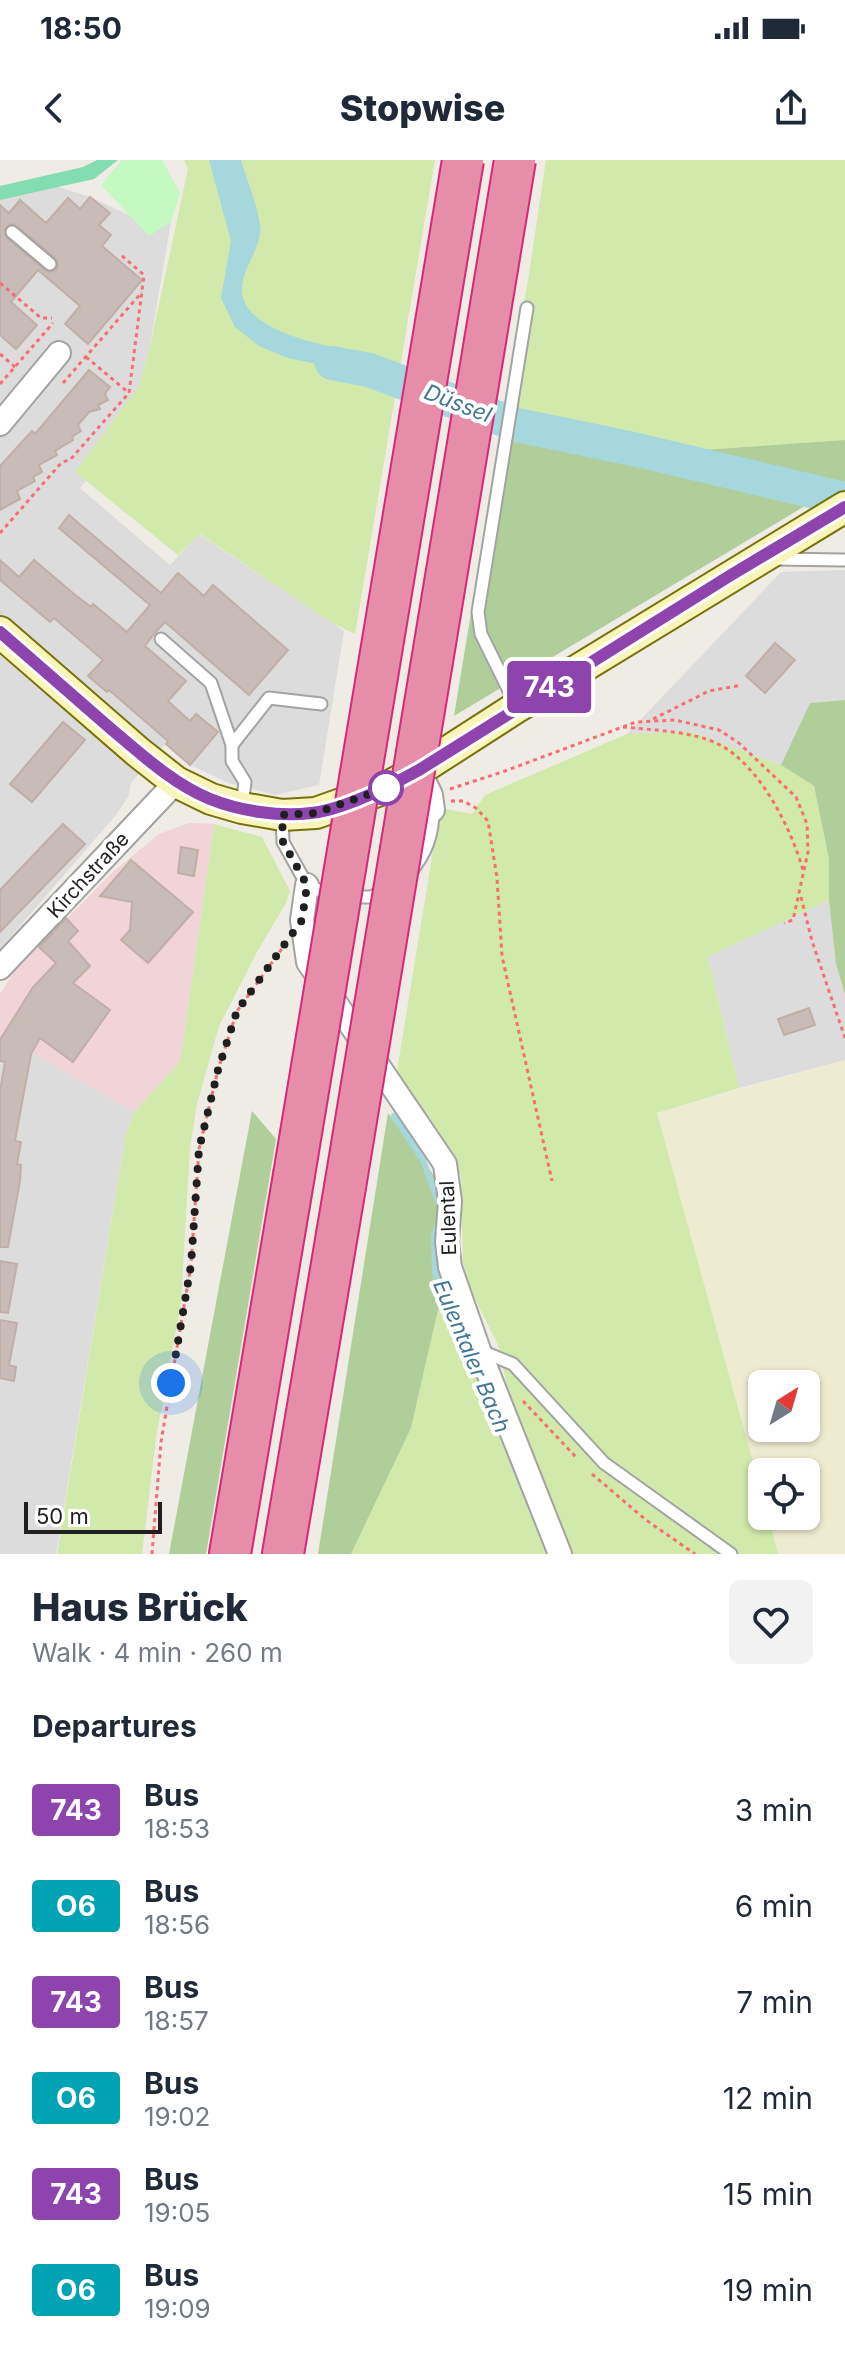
<!DOCTYPE html>
<html lang="en">
<head>
<meta charset="utf-8">
<style>
	body { margin:0; font-family:Inter,sans-serif; background:#f2f2f3; color:#1f2937; height:100vh; display:flex; flex-direction:column; font-size:30px; white-space:nowrap }
	* { box-sizing:border-box; margin:0 }
	p { font-size:26px; color:#747a83 }
	.icon { flex:none; width:44px; height:44px; fill:none; stroke:currentColor; stroke-width:2; stroke-linecap:round; stroke-linejoin:round }
	.map { position:relative; height:1394px; overflow:hidden }
	.details { display:flex; flex-direction:column; background:#fff; flex:1 }
	.details>* { flex:none }
	.badge { padding:0 16px; border-radius:6px; font-size:28px; line-height:52px }
	.needle { width:52px; rotate:37deg }
	.fabs { position:absolute; left:748px; top:1210px; display:grid; gap:16px }
	.fabs a { display:grid; place-items:center; width:72px; height:72px; border-radius:12px; background:#fff; box-shadow:0 2px 6px #0004; font-size:40px }
	.scale { position:absolute; left:24px; bottom:20px; width:138px; box-sizing:border-box; padding-left:8px; border:4px solid #1f1f1f; border-top:0; font-size:22px; line-height:28px; white-space:nowrap; color:#1f1f1f; -webkit-text-stroke:6px #fff; paint-order:stroke }
	.you { position:absolute; width:40px; height:40px; margin:-20px; border:6px solid #fff; border-radius:50%; background:#1a73e8; box-shadow:0 0 0 12px #1a73e833 }
	.map>.badge { position:absolute; translate:-50% -50%; box-shadow:0 0 0 4px #fff }
	h2 { padding:0 32px; font-size:30px; line-height:72px }
	.round { display:grid; place-items:center; flex:none; width:84px; height:84px; border-radius:12px; background:#f2f2f3 }
	.overview { display:flex; align-items:center; justify-content:space-between; height:136px; padding:0 32px }
	h1 { font-size:38px; font-weight:800; line-height:60px }
	ul { padding:0; list-style:none }
	li { display:flex; align-items:center; gap:24px; height:96px; padding:0 32px }
	li div { flex:1 }
	li b { display:block; font-size:30px }
	li em { font-style:normal }
	li .badge { min-width:88px; font-weight:700; text-align:center }
	.status { display:flex; justify-content:space-between; align-items:center; height:56px; padding:0 40px; background:#fff; direction:ltr }
	.status svg { height:22px; fill:currentColor }
	header { display:flex; justify-content:space-between; align-items:center; height:104px; padding:0 32px; background:#fff; font-size:36px; font-weight:800 }
	.map>svg:first-child { display:block }
	.residential { fill:#dddcdc }
	.commercial { fill:#f0d4d7 }
	.farmland { fill:#eeecd0; fill-rule:evenodd }
	.grass { fill:#d1e9ab }
	.forest { fill:#b0ce9a }
	.park { fill:#c5f9c2 }
	.pitch { fill:#84ddb0 }
	.water { fill:#a6d7dc }
	.lines { fill:none; stroke-linecap:round; stroke-linejoin:round }
	.stream { stroke:#a6d7dc; stroke-width:6 }
	.river { stroke:#a6d7dc; stroke-width:34 }
	.building { fill:#c7bcb8; stroke:#c1afa7; stroke-width:2; fill-rule:evenodd }
	.service-casing { stroke:#a3a3a3; stroke-width:15 }
	.minor-casing { stroke:#a3a3a3; stroke-width:26 }
	.secondary-casing { stroke:#757306; stroke-width:34 }
	.motorway-casing { stroke:#d92679; stroke-width:44 }
	.path { stroke:#f86d70; stroke-width:3; stroke-dasharray:4 4; stroke-linecap:butt }
	.service { stroke:#fff; stroke-width:11 }
	.minor { stroke:#fff; stroke-width:22 }
	.secondary { stroke:#f9f4b9; stroke-width:30 }
	.motorway { stroke:#e68da9; stroke-width:40 }
	.motorway-bridge-casing { stroke:#d92679; stroke-width:44; stroke-linecap:butt }
	.motorway-bridge { stroke:#e68da9; stroke-width:40 }
	.line-casing { stroke:#fff; stroke-width:18 }
	.line { stroke:#8e44ad; stroke-width:12 }
	.walk { stroke:#1f1f1f; stroke-width:8; stroke-dasharray:0 14.4 }
	.stop-dot { fill:#fff; stroke:#8e44ad; stroke-width:4 }
	.labels { text-anchor:middle; stroke-width:8; stroke-linejoin:round; paint-order:stroke }
	.street-label { font-size:20px; fill:#1f1f1f; stroke:#fff }
	.water-label { font-size:22px; font-style:italic; fill:#437796; stroke:#fff }
</style>
</head>
<body>
<div class="status"><b>18:50</b><svg viewBox="0 0 49 12"><path d="M0 12V9h3v3zM5 12V6h3v6zM10 12V3h3v9zM15 12V0h3v12zM26 1h20v11H26zM47 4h2v5h-2z"/></svg></div>
<header><svg class="icon" aria-label="back" viewBox="0 0 24 24"><path d="M15 5l-7 7 7 7"/></svg>Stopwise<svg class="icon" aria-label="share" viewBox="0 0 24 24"><path d="M12 15V3M7 8l5-5 5 5M5 13v7h14v-7"/></svg></header>
<div class="map">
<svg width="845" height="1394" viewBox="0 0 845 1394">
	<rect width="100%" height="100%" fill="#efebe5"/>
	<!-- residential -->
	<g class="residential">
		<path d="M58,27l33,10 54,26 26,-1 -22,129 -10,35 -27,64 -32,38 90,77 29,-31 145,97 -25,154 -44,10 -46,-12 -39,-18 -25,-21 -34,39 -3,14 -12,18 -116,134v-750z"/>
		<path d="M845,410v130l-35,3 -29,62 -92,-34 -62,3 154,-162z"/>
		<path d="M829,740l7,64 9,31v65l-106,28 -31,-131z"/>
		<path d="M0,874l134,78 -9,25 -69,417h-56z"/>
	</g>
	<!-- commercial -->
	<path class="commercial" d="M189,663l25,1 -34,238 -46,50 -134,-78v-40l14,-22 100,-101 45,-37z"/>
	<!-- farmland -->
	<path class="farmland" d="M845,900v494h-67l-10,-38h38v-44h-44v23l-105,-382zM762,1224h44v44h-44z"/>
	<!-- grass -->
	<g class="grass">
		<path d="M184,0h251l-80,474 -23,-11 -132,-89 -22,21 -103,-83 64,-86 10,-35 39,-182z"/>
		<path d="M546,0h299v280l-144,10 -197,-37 25,-139z"/>
		<path d="M689,571l92,34 33,21 15,73v41l-121,57 31,131 -82,25 105,382v21h6l10,38h-427l60,-126 32,-140 22,36 24,77 20,-6 -11,-50 -26,-52 -9,-30 -2,-87 -65,-99 44,-269 32,6 13,-19 142,-61z"/>
		<path d="M214,664l48,13 28,54 -4,12 -29,49 -38,74 -22,78 -7,43 -9,156 -25,135 -14,116h-85l68,-417 9,-25 46,-50z"/>
	</g>
	<!-- forest -->
	<g class="forest">
		<path d="M504,253l197,37 144,-10v42l-391,234z"/>
		<path d="M845,540v295l-9,-31 -7,-64v-41l-15,-73 -33,-21 29,-62z"/>
		<path d="M252,951l24,28 -70,415h-37z"/>
		<path d="M388,953l47,64 8,111 -32,140 -60,126h-33z"/>
	</g>
	<!-- park -->
	<path class="park" d="M122,0h40l18,33 -9,29 -22,14 -48,-51z"/>
	<!-- pitch -->
	<path class="pitch" d="M97,0h21l-24,19 -94,21v-14l83,-19z"/>
	<!-- water -->
	<path class="water" d="M209,0h32c6,21 16,43 19,65 3,21 -18,43 -18,64 -2,45 100,61 133,65l2,23 -89,-19 -29,-12 -24,-19 -14,-29 10,-57z"/>
	<g class="lines">
		<!-- stream -->
		<path class="stream" d="M394,956l29,44 19,52 -8,24 1,38 21,39"/>
		<!-- river -->
		<path class="river" d="M332,203l37,7 148,55 116,24 212,50"/>
	</g>
	<!-- building -->
	<g class="building">
		<path d="M90,37l20,16 -11,12 12,10 -9,11 40,34 -54,64 -23,-20 15,-18 -42,-36 -27,32 26,23 -21,24 -16,-14v-130l9,8 11,-13 26,23 22,-25 12,11zM10,64l7,2 38,32 3,7 -2,5 -7,2 -4,-2 -38,-32 -3,-8z"/>
		<path d="M89,210l21,17 -5,7 3,6 -10,5 2,4 -11,3 -11,13 3,6 -9,6 1,3 -18,11 2,4 -18,10 3,7 -9,5 2,4 -18,10 3,8 -20,11v-44l32,-35 3,3z"/>
		<path d="M69,355l92,78 17,-20 26,23 9,-11 75,65 -39,45 -84,-73 -11,12 -9,12 41,35 -18,20 22,20 6,-7 22,18 -28,33 -24,-21 2,-3 -59,-51 -2,2 -19,-16 15,-16 -49,-42 -4,4 -50,-42v-20l19,17 15,-17 40,34 17,13 2,-3 34,28 23,-27 -91,-77z"/>
		<path d="M775,483l20,17 -30,33 -19,-17z"/>
		<path d="M63,562l22,18 -53,62 -22,-18z"/>
		<path d="M63,664l22,20 -85,88v-42z"/>
		<path d="M181,687l17,3 -4,26 -16,-3z"/>
		<path d="M131,700l62,52 -45,51 -27,-23 9,-10 2,-28 -32,-6z"/>
		<path d="M66,758l12,13 -10,10 22,25 -17,17 37,27 -37,52 -33,-24 -9,16 -16,87 6,1 -4,22 4,1 -1,16 -12,66h-8v-156l5,-29 -5,-1v-21l33,-53 23,-24 -17,-16z"/>
		<path d="M809,848l6,17 -31,10 -6,-16z"/>
		<path d="M0,1101l17,3 -9,49 -8,-1z"/>
		<path d="M0,1160l17,3 -8,42 7,2 -2,14 -14,-3z"/>
	</g>
	<g class="lines">
		<!-- service casing -->
		<g class="service-casing">
			<g id="service">
				<path d="M12,72l38,32"/>
				<path d="M774,399l71,1"/>
				<path d="M161,479l50,44 21,62v16l13,21 -3,23"/>
				<path d="M517,547l-36,-73 -3,-22 49,-304"/>
				<path d="M232,585l37,-47 52,6"/>
				<path d="M282,656l1,26 24,43 25,11"/>
				<path d="M410,713c16,-20 23,-37 23,-63"/>
				<path d="M349,737h22l15,-8"/>
				<path d="M479,1190l34,14 91,99 127,91"/>
			</g>
		</g>
		<!-- minor casing -->
		<g class="minor-casing">
			<g id="minor">
				<path d="M0,264l59,-71"/>
				<path d="M419,610l12,25 2,15"/>
				<path d="M307,725l-5,35 6,42 137,202 5,37 -3,41 3,25 29,83 81,204"/>
				<path d="M0,808l176,-186"/>
			</g>
		</g>
		<!-- secondary casing -->
		<g class="secondary-casing">
			<path id="secondary" d="M0,472l138,120 38,30 35,17 31,9 40,7 34,-2 70,-25 33,-18 98,-63 328,-200"/>
		</g>
		<!-- motorway casing -->
		<g class="motorway-casing">
			<g id="motorway">
				<path d="M230,1394l64,-379"/>
				<path d="M283,1394l62,-367"/>
			</g>
		</g>
		<!-- path -->
		<g class="path">
			<path d="M0,123l41,35h11"/>
			<path d="M0,194l15,13"/>
			<path d="M86,197l43,36"/>
			<path d="M63,223l79,-91"/>
			<path d="M0,224l53,-61"/>
			<path d="M0,373l62,-71 8,-2 59,-67 15,-118 -23,-20"/>
			<path d="M653,559l56,-28 33,-6"/>
			<path d="M623,567c29,3 71,4 97,18 40,21 71,83 83,125"/>
			<path d="M450,629l55,-18 131,-49 39,-2 44,10 20,13 57,54 11,27 1,28 -15,68 -9,3"/>
			<path d="M451,641h12l13,7 12,13 9,57 5,78 50,225"/>
			<path d="M801,737l11,44 33,97"/>
			<path d="M523,1241l53,56"/>
			<path d="M592,1314l54,46 49,34"/>
			<path d="M152,1394l9,-112 30,-177 8,-116 19,-79 19,-59 49,-68"/>
		</g>
		<!-- service -->
		<use href="#service" class="service"/>
		<!-- minor -->
		<use href="#minor" class="minor"/>
		<!-- secondary -->
		<use href="#secondary" class="secondary"/>
		<!-- motorway -->
		<use href="#motorway" class="motorway"/>
		<!-- motorway-bridge casing -->
		<g class="motorway-bridge-casing">
			<g id="motorway-bridge">
				<path d="M294,1015l169,-1015"/>
				<path d="M345,1027l170,-1027"/>
			</g>
		</g>
		<!-- motorway-bridge -->
		<use href="#motorway-bridge" class="motorway-bridge"/>
	</g>
	<g class="lines">
		<!-- line casing -->
		<g class="line-casing">
			<path id="line" d="M0,472c37,32 73,64 110,96 31,26 62,55 100,71 30,12 69,18 101,14 33,-3 79,-27 108,-43l312,-195 114,-68"/>
		</g>
		<!-- line -->
		<use href="#line" class="line"/>
		<!-- walk -->
		<path class="walk" d="M171,1223l20,-118 8,-116 19,-79 19,-59 65,-91 5,-35 -24,-43 -1,-27 34,-2 70,-25"/>
	</g>
	<!-- markers -->
	<circle class="stop-dot" cx="386" cy="628" r="16"/>
	<g class="labels">
		<!-- street labels -->
		<g class="street-label">
			<text transform="translate(88 715) rotate(-47)" y="7">Kirchstraße</text>
			<text transform="translate(448 1058) rotate(-92)" y="7">Eulental</text>
		</g>
		<!-- water labels -->
		<g class="water-label">
			<text transform="translate(458 243) rotate(21)" y="8">Düssel</text>
			<text transform="translate(472 1196) rotate(67)" y="8">Eulentaler Bach</text>
		</g>
	</g>
</svg>
<div class="fabs">
<a><svg class="needle" viewBox="-14 -14 28 28"><path d="M0-13l5 13h-10z" fill="#e53935"/><path d="M0 13l5-13h-10z" fill="#747a83"/></svg></a>
<a><svg class="icon" aria-label="locate" viewBox="0 0 24 24"><circle cx="12" cy="12" r="6"/><path d="M12 2v4M12 18v4M2 12h4M18 12h4"/></svg></a>
</div>
<div class="scale">50 m</div>
<div class="you" style="left:171px;top:1223px"></div>
<b class="badge" style="left:549px;top:527px;background:#8e44ad;color:#fff">743</b>
</div>
<section class="details">
<div class="overview"><div><h1>Haus Brück</h1><p>Walk · 4 min · 260 m</p></div><a class="round"><svg class="icon" aria-label="heart" viewBox="0 0 24 24"><path d="M12 20l-8-8c-3-5 5-10 8-4 3-6 11-1 8 4z"/></svg></a></div>
<h2>Departures</h2>
<ul>
<li><span class="badge" style="background:#8e44ad;color:#fff">743</span><div><b>Bus</b><p>18:53</p></div><em>3 min</em></li>
<li><span class="badge" style="background:#00a3b4;color:#fff">O6</span><div><b>Bus</b><p>18:56</p></div><em>6 min</em></li>
<li><span class="badge" style="background:#8e44ad;color:#fff">743</span><div><b>Bus</b><p>18:57</p></div><em>7 min</em></li>
<li><span class="badge" style="background:#00a3b4;color:#fff">O6</span><div><b>Bus</b><p>19:02</p></div><em>12 min</em></li>
<li><span class="badge" style="background:#8e44ad;color:#fff">743</span><div><b>Bus</b><p>19:05</p></div><em>15 min</em></li>
<li><span class="badge" style="background:#00a3b4;color:#fff">O6</span><div><b>Bus</b><p>19:09</p></div><em>19 min</em></li>
</ul>
</section>
</body>
</html>
